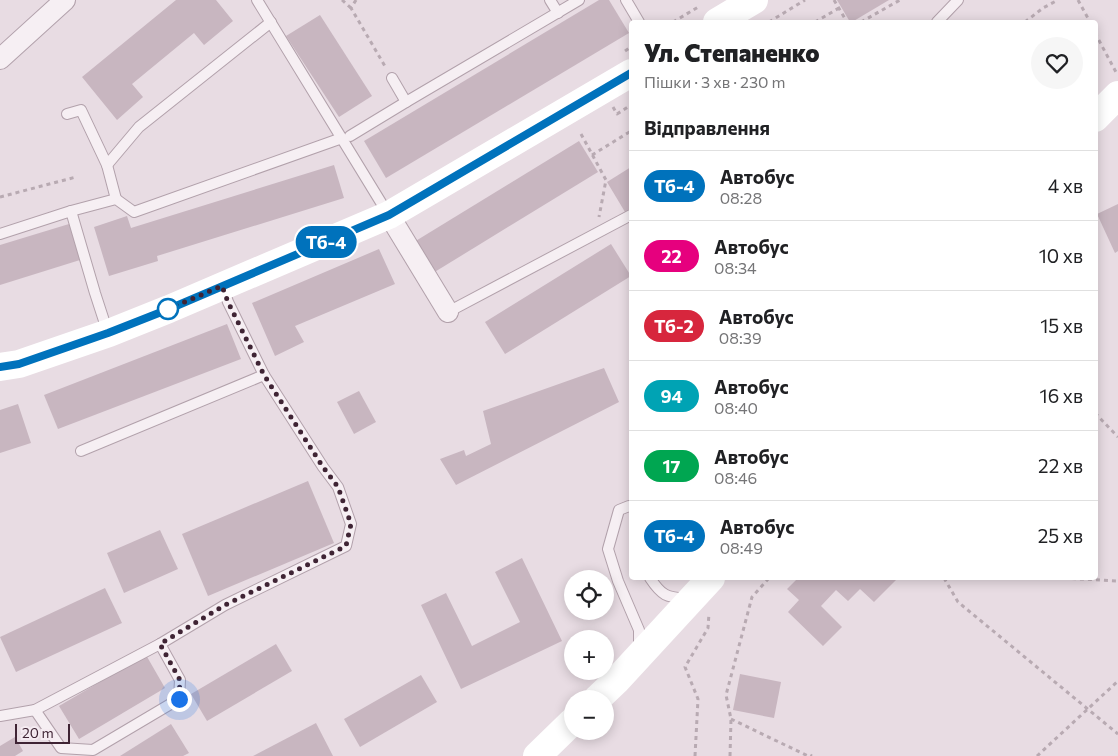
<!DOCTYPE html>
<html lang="uk">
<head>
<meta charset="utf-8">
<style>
	body { margin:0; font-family:Commissioner,sans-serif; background:#f6f6f6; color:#202124; height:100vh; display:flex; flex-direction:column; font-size:19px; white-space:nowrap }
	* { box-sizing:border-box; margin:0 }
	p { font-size:16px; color:#757577 }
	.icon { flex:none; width:28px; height:28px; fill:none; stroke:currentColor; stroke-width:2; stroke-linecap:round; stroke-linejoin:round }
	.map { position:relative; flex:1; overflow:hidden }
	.sheet { position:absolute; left:629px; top:20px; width:469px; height:560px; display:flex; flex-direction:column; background:#fff; border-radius:5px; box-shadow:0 2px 12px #0003 }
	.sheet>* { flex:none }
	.badge { padding:0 10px; border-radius:16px; font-size:18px; line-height:32px }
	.controls { position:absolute; left:564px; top:570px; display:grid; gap:10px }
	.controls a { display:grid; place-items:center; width:50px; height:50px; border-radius:50%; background:#fff; box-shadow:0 2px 12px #0003; font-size:25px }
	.scale { position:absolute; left:15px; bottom:12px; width:55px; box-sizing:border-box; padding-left:5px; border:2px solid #3f2434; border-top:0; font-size:14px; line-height:18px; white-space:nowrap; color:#3f2434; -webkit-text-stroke:4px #f5ebf1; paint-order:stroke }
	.you { position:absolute; width:25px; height:25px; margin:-12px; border:4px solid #fff; border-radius:50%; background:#1a73e8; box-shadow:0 0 0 8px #1a73e833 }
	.map>.badge { position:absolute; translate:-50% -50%; box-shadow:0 0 0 2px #fff }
	h2 { padding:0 15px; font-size:19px; line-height:45px }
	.round { display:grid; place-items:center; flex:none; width:52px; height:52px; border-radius:26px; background:#f6f6f6 }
	.head { display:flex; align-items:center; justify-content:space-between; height:85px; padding:0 15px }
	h1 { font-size:24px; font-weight:800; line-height:38px }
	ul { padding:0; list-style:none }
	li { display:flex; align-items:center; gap:15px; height:70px; padding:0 15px; border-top:1px solid #e0e0e0 }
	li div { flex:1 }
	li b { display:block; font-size:19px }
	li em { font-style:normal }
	li .badge { min-width:55px; font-weight:700; text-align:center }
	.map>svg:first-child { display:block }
	.building { fill:#c8b6c0 }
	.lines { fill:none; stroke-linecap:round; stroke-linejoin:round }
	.service-casing { stroke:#b2a1ab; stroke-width:12 }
	.minor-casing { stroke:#b2a1ab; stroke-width:22 }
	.path { stroke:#b8aab2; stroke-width:3; stroke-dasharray:4 4; stroke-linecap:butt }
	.service { stroke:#f6eff3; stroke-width:10 }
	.minor { stroke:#f6eff3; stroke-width:20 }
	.secondary { stroke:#fff; stroke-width:28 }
	.line-casing { stroke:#fff; stroke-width:11 }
	.line { stroke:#0072bc; stroke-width:8 }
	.walk { stroke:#3f2434; stroke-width:5; stroke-dasharray:0 9 }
	.stop-dot { fill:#fff; stroke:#0072bc; stroke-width:2.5 }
</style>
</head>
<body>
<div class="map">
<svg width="1118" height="756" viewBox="0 0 1118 756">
	<rect width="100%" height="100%" fill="#e8dce3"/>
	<!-- building -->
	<g class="building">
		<path d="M176,0h40l17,21 -29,24 -10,-12 -62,51 11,13 -26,23 -35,-43z"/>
		<path d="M599,0h10l20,33 -243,145 -22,-37z"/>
		<path d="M837,0h52l-37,22h-2z"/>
		<path d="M320,15l52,81 -33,21 -53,-81z"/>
		<path d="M579,141l19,31 -165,101 -19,-31z"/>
		<path d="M334,165l10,33 -187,58 1,5 -49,15 -15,-49 33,-11 4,12z"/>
		<path d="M631,167v41l-6,4 -18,-30z"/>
		<path d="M1118,204v47l-3,2 -18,-39z"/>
		<path d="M69,224l11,36 -80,25v-40z"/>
		<path d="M611,244l20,32 -126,78 -20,-32z"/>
		<path d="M379,249l16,35 -100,42 9,16 -29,14 -23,-53z"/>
		<path d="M227,324l14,35 -183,70 -14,-34z"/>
		<path d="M604,368l15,34 -163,83 -16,-26 24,-9 2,6 25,-12 -8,-33z"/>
		<path d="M359,391l17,31 -22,12 -17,-32z"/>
		<path d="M18,404l13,39 -31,10v-43z"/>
		<path d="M308,481l26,62 -126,53 -26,-62z"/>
		<path d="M160,530l18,39 -54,24 -17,-40z"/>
		<path d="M522,558l40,83 -101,48 -40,-84 25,-12 26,53 48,-24 -25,-50z"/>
		<path d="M798,578h100l-24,24 -14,-13 -12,12 -12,-11 -15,16 21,21 -19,19 -35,-34 11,-12 -12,-11z"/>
		<path d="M105,588l17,35 -106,49 -16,-35z"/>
		<path d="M276,644l16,27 -85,50 -16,-27z"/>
		<path d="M146,655l19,33 -86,51 -20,-33z"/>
		<path d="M740,674l41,8 -7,36 -41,-8z"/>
		<path d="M421,675l16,27 -77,45 -16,-28z"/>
		<path d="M316,723l17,33h-80z"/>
		<path d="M171,724l18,29 -6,3h-63z"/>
		<path d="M15,737l8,14 -8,5h-15v-10z"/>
	</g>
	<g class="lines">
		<!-- service casing -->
		<g class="service-casing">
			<g id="service">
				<path d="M257,0l131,214"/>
				<path d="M550,0l8,13"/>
				<path d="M626,0l13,22"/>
				<path d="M937,22l21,-22"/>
				<path d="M392,78l14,24 173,-102"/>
				<path d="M67,114l14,-4 26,55 9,34"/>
				<path d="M350,136l56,-34"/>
				<path d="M107,165l32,-38 132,-105"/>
				<path d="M71,211l45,-12 18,13 208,-74"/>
				<path d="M0,234l71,-23 24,82 13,40"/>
				<path d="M448,312l183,-97"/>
				<path d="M81,451l183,-76 -36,-73 -5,-15"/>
				<path d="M631,507l-2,-1 -10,4 -11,39 10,32 21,49v19"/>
				<path d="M650,578c12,18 16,19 37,21"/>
				<path d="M35,710l125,-66 65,-39 121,-59 5,-22 -13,-37 -15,-20 -59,-92"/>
				<path d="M0,716l35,-6 26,38 32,2 86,-51 1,-19 -20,-36"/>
			</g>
		</g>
		<!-- minor casing -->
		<g class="minor-casing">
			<g id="minor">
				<path d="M0,59l65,-59"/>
				<path d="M389,215l59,97"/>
			</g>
		</g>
		<!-- path -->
		<g class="path">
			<path d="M342,0l9,8"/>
			<path d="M356,0l-5,8 35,60"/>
			<path d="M834,0l13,22"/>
			<path d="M1078,0l12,22"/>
			<path d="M673,22l27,-16"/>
			<path d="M769,22l36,-22"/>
			<path d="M815,22l24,-14"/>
			<path d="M861,22l39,-22"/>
			<path d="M1025,22l18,-14 15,-8"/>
			<path d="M1095,33l22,41"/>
			<path d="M625,51l6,-4"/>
			<path d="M613,107l4,7 14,-9"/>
			<path d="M581,134l25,46 -7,37"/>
			<path d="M592,155l39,-24"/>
			<path d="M0,197l76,-20"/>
			<path d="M1095,413l23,24"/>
			<path d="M944,578l14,24 160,132"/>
			<path d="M1064,578l54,3"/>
			<path d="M731,719l77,37 2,-1 2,1"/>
			<path d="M695,756l3,-57 -13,-32 23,-39 1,-15"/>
			<path d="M730,756l1,-37 -5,-24 26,-98 17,-19"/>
			<path d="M1037,756l81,-75"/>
		</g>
		<!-- service -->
		<use href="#service" class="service"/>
		<!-- minor -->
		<use href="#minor" class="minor"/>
		<!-- secondary -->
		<g class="secondary">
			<path d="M717,22l37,-22"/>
			<path d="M1095,118l23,-23"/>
			<path d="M0,367l19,-3 90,-31 60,-24 220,-94 242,-142"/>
			<path d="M597,699l20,-19 94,-102"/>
			<path d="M537,756l35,-34"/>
		</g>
	</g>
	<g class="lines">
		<!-- line casing -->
		<g class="line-casing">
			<path id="line" d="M0,367l19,-3 89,-31 61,-24 220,-94 242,-142"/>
		</g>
		<!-- line -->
		<use href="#line" class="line"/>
		<!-- walk -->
		<path class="walk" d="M168,309l54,-23 6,16 36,73 59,92 15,20 13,37 -5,22 -121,59 -65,39 20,36 -1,19"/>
	</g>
	<!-- markers -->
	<circle class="stop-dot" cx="168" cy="309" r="10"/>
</svg>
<div class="controls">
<a><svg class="icon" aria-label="locate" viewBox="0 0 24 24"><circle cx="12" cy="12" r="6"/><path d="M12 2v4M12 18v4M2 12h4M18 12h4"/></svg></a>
<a>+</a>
<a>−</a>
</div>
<div class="scale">20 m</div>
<div class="you" style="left:179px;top:699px"></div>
<b class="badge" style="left:326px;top:242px;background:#0072bc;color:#fff">Тб-4</b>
<section class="sheet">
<div class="head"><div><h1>Ул. Степаненко</h1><p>Пішки · 3 хв · 230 m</p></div><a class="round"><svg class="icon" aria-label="heart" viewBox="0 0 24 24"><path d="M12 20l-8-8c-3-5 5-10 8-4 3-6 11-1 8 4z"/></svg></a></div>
<h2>Відправлення</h2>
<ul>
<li><span class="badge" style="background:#0072bc;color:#fff">Тб-4</span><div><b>Автобус</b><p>08:28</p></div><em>4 хв</em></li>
<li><span class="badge" style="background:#e6007e;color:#fff">22</span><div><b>Автобус</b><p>08:34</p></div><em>10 хв</em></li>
<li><span class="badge" style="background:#d7263d;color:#fff">Тб-2</span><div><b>Автобус</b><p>08:39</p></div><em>15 хв</em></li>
<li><span class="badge" style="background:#00a3b4;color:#fff">94</span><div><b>Автобус</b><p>08:40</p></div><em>16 хв</em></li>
<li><span class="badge" style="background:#00a651;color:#fff">17</span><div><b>Автобус</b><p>08:46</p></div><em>22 хв</em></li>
<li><span class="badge" style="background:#0072bc;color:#fff">Тб-4</span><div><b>Автобус</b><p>08:49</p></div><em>25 хв</em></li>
</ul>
</section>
</div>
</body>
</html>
